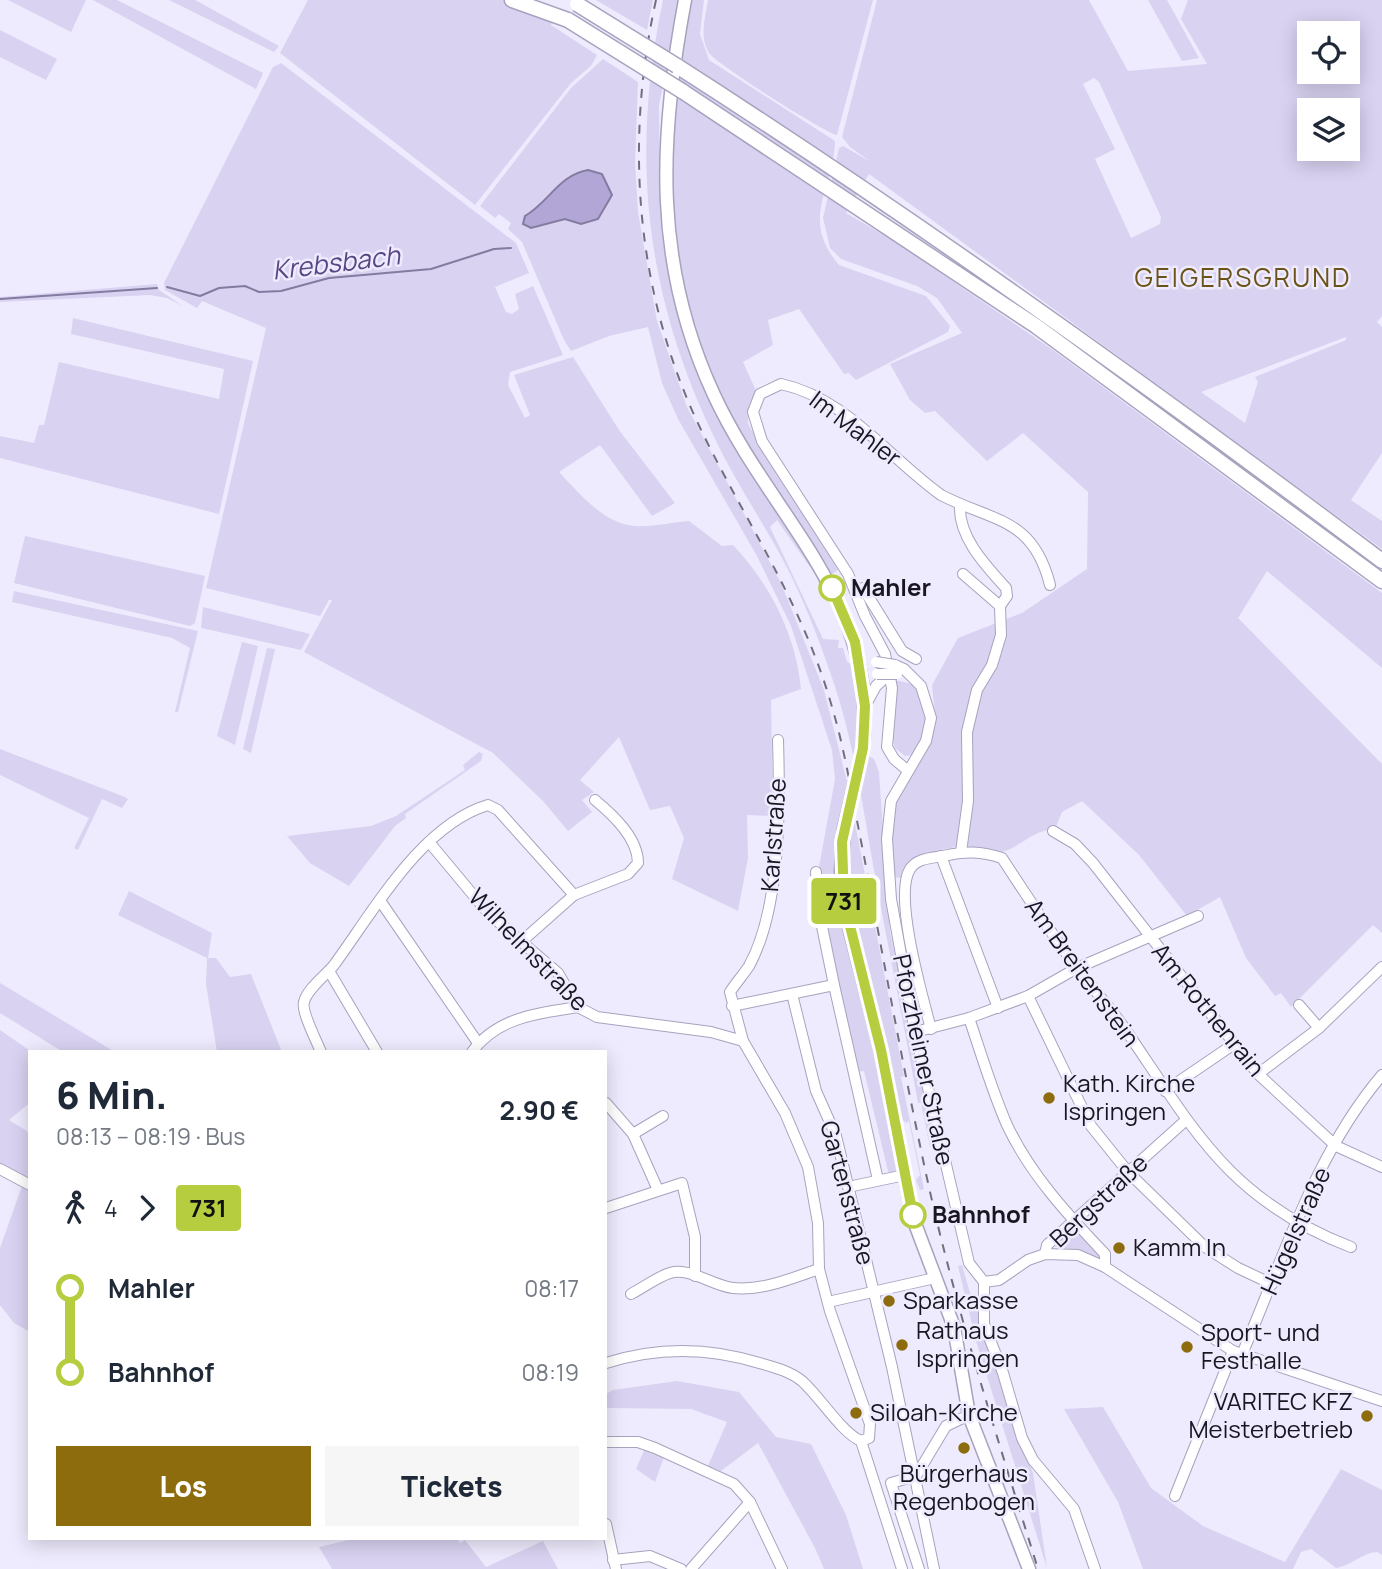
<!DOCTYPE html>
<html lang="de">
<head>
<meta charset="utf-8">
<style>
	body { margin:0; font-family:Manrope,sans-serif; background:#f6f6f7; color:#1f2937; height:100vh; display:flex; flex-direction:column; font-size:26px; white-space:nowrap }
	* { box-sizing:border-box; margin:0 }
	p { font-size:23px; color:#747a83 }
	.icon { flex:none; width:38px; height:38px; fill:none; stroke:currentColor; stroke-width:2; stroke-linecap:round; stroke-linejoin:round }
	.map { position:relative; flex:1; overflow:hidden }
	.panel { position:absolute; left:28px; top:1050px; width:579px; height:490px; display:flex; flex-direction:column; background:#fff; border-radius:0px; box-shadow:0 4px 18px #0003 }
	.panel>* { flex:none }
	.badge { padding:0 14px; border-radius:5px; font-size:24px; line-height:46px }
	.tools { position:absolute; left:1297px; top:21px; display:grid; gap:14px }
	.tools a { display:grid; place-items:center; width:63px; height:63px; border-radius:0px; background:#fff; box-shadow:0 4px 18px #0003; font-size:35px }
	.map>.badge { position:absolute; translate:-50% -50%; box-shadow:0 0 0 4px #fff }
	.legs { display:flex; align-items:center; gap:10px; height:77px; padding:0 28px; font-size:23px }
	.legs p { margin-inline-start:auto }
	.head { display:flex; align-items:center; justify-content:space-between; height:119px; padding:0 28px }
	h1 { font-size:38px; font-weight:800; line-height:52px }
	.button { display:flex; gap:14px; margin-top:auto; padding:14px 28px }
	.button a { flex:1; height:80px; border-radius:0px; background:#8d6c0e; color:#fff; font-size:28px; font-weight:800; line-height:80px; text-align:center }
	.button a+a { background:#f6f6f7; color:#1f2937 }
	ul { padding:0 28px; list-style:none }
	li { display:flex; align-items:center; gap:24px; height:84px; font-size:26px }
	li i { display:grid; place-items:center; width:10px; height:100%; margin:0 9px; background:currentColor }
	li i::after { content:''; width:18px; height:18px; margin:-9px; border:5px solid; border-radius:50%; background:#fff }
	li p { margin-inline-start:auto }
	li:first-child i { background:linear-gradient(#0000 50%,currentColor 0) }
	li:last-child i { background:linear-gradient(currentColor 50%,#0000 0) }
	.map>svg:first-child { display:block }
	.green { fill:#d9d2f1; fill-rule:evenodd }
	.water { fill:#b2a6d6; stroke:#847ba0; stroke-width:2 }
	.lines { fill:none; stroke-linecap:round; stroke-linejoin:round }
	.stream { stroke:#847ba0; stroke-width:2 }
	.minor-casing { stroke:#a8a2be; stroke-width:12 }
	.major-casing { stroke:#a8a2be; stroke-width:15 }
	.highway-casing { stroke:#a8a2be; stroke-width:17 }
	.minor { stroke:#fff; stroke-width:10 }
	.major { stroke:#fff; stroke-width:12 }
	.highway { stroke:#fff; stroke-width:14 }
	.rail { stroke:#726e7d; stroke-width:2; stroke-dasharray:9 9; stroke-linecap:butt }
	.minor-bridge-casing { stroke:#a8a2be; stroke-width:12; stroke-linecap:butt }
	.major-bridge-casing { stroke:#a8a2be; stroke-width:15; stroke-linecap:butt }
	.highway-bridge-casing { stroke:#a8a2be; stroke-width:17; stroke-linecap:butt }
	.minor-bridge { stroke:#fff; stroke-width:10 }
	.major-bridge { stroke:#fff; stroke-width:12 }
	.highway-bridge { stroke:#fff; stroke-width:14 }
	.line-1-casing { stroke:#fff; stroke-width:16 }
	.line-1 { stroke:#b6cd3f; stroke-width:10 }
	.stop-1-dot { fill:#fff; stroke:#b6cd3f; stroke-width:3.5 }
	.poi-dot { fill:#8d6c0e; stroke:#efebfe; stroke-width:2.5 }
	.labels { text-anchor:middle; stroke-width:5; stroke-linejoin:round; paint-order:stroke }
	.street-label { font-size:24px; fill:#191621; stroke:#efebfe }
	.stop-label { font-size:24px; font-weight:bold; fill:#191621; stroke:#efebfe; text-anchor:start }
	.poi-label { font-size:24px; fill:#191621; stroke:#efebfe; text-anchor:start }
	.water-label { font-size:26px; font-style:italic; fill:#594785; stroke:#efebfe }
	.neighbourhood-label { font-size:26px; letter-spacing:2px; fill:#6a5219; stroke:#efebfe }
</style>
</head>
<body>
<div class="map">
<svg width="1382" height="1569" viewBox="0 0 1382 1569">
	<rect width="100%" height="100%" fill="#efebfe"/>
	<!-- green -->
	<g class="green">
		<path d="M8,0h78l-15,32z"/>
		<path d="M93,0h24l146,73 -7,16z"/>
		<path d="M169,0h26l84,46 -5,6z"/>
		<path d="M308,0h196l48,23 -1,2 46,30 -6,11 -20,17 -96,122 -195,-152z"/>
		<path d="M596,0h57l-6,30z"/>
		<path d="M663,0h17l-21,105 1,79 7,72 18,80 125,227v4l-33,-47 -7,7 53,112 16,1 -1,8h5l4,14 7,3 6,25 -4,59 18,10 5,13 11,160 46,214 -2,2 -4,-1 -9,-44h-3c-14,-78 -30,-156 -44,-233 -12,-67 -21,-134 -44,-198 -13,-38 -28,-76 -47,-112 -22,-41 -48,-79 -68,-121 -70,-144 -85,-283 -52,-439z"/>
		<path d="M689,0h15l-4,34 9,26 126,81c-1,49 -36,77 4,124l87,31 24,30 -2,6 -92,48 -7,-7 -5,1 -45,-65 -31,11 5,25 -30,17 14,31 -8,11 -1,20 90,146 -6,4c-39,-59 -86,-119 -117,-183 -41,-87 -52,-191 -43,-286 4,-35 12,-70 17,-105z"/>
		<path d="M708,0h165l-36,135c-10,-1 -121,-71 -128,-82 -10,-16 -4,-35 -1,-53z"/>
		<path d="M877,0h212l39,71 79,-7 -26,-45 7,-19h194v316l-5,6 5,5v126l-31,47 31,21v28l-513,-375 -23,39 48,28 159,109 329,243v75l-115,-97 -29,47 144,146v169l-9,-8 -82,82 -10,-14 -6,3 -29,-38 -26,-61 -33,19 -48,-61 -57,-54 -20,11 -7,17c-21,1 -31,15 -50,22 -8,3 -35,-5 -48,-4 -13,1 -28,7 -42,11l-13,20 -10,-1v-59l4,-16 35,-62 4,-25 -3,-30 26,-47 64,-25 65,-44 1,-77 -65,-59 -36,28 -52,-50 -10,2 -15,-13 -20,-36 72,-31 -25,-35 -20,-12 -76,-27 -11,-11 -7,-30 16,-70 4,-2 28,16 -21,-15 -8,-10zM1309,33h39v39h-39zM1094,78l5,4 62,135 -1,7 -29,14 -36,-79 20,-10 -32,-65zM1309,110h39v39h-39zM1346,337v3l-91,37 3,5 -13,41 -44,-31z"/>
		<path d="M1148,0h19l32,58 -17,3z"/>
		<path d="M0,30l57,29 -11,21 -46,-23z"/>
		<path d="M603,59l35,23 -3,81 3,49 19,109 30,86 94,176 43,107 23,92 57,294 -3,1 23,112 -4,1 -4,-10 4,-5 -11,-54 -3,2 -8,-8 -50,-215 -2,-54 7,-27 -12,-5 -4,19 5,78 36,147 21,99 -1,12 -9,6 -25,-104 -7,1 -35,-160 -3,-45 16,-88 -3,-29 -41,-124 -34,-70 -79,-137 -16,-36 -14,-56 -39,9 -38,15 -7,-11 -42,-98 -14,-13 3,-6 -12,-9 -4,4 -15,-12 91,-118z"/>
		<path d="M281,63l235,180 13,30 -34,14 11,25 6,2 7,-5 -4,-15 18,-8 30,69 -53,17 -2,13 17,33 5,-3 -16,-40 59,-18 46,73 56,73 -23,13 -52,-71 -41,27c18,19 42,48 69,53 18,4 43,-3 61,-4l33,25 11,-1c37,39 63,90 68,144l-30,11 2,116 -26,-1 1,43 -10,53 -66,-32 12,-41 -14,-32 -20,4 -31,-73 -39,43 14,12 -12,8 10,12 -24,19 -25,-30 -50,-48 -189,-101 28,-52h-3l-9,16 -114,-28 60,-260 -64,-27 -5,7 -32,-18 -1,-7 109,-216z"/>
		<path d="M157,284l2,6 24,16 -16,-8 -17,-3 -150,7v-5z"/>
		<path d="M1019,303l285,208 78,62 -364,-267z"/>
		<path d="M73,318l180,43 -34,153 -219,-56v-22l34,7 5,-18h5l15,-63 160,37 5,-30 -153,-35z"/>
		<path d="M25,536l180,40 -10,47 -5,3 -176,-43z"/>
		<path d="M14,591l184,40 -20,81h-3l15,-64 -18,-10 -160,-36z"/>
		<path d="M203,607l107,27 -9,16 -100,-22z"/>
		<path d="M242,642l16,4 -23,99 -18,-9z"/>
		<path d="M267,648l8,1 -24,104 -8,-4z"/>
		<path d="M895,680l17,4c19,22 18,47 0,71l-7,1 -10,-8c-6,-23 3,-45 0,-68z"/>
		<path d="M0,749l125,48 3,2 -6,9 -20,-9 -24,51 -4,-2 15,-30 -89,-43z"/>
		<path d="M479,752l4,2 -2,7 -76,53 1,4 -11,8 -46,60 -39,-23 -23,-27 84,-10 25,-10 69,-46 -2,-5z"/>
		<path d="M129,891l83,42 -4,25h8l14,19 21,-3 31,78h-65l-11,-68 1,-26 -89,-43z"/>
		<path d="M0,983l115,69h-52l-63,-39z"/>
		<path d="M0,1030l32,22 -2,54 -3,-1 -18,15 21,13v49l-30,-16z"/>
		<path d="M22,1186l8,4v142l-16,-9 -14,-18v-57z"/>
		<path d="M1073,1228l21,23 6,2v7l-20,-9 -27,-5z"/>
		<path d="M962,1265l8,28 8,8v20l55,152 14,95 -71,-227 -18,-75z"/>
		<path d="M677,1381l62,11 37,45 35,7 35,71 17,54h-39l-9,-21 -57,-105 -37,28 -13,-5 19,-44 -36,-13 -85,-1v-14l7,-4z"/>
		<path d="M1103,1407l48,81 52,38 82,36 56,-93 41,21v65l-5,-3c-15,1 -25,13 -41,16l-25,-19 -10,3 -8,17h-150l-25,-67 -54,-93z"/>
		<path d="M645,1448l19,9 -9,25 -19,-13z"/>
		<path d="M357,1538h100l3,5 5,-3 21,27 57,-26 15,28h-226l-13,-22z"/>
	</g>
	<!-- water -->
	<path class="water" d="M588,170l14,4 10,21 -14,24 -17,5 -16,-5 -34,9 -8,-4 2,-8c24,-14 34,-41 63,-46z"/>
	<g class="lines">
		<!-- stream -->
		<g class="stream">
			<path d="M167,287l33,9 19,-8 26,-2 14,6 22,-1 48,-13 102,-9 63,-20 17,-1"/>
			<path d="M0,299l157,-11"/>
		</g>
		<!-- minor casing -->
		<g class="minor-casing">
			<g id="minor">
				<path d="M960,505c-2,32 26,61 46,83l1,8 -7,10 -37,-32"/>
				<path d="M856,591l7,-3 39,63 14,8"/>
				<path d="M895,665l9,4 17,17 10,32 -5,23 -35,60 -4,38 4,60 24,133 54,231 15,19"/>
				<path d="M865,706l11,-20 13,-12"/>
				<path d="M907,770l-13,-11 -7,-12 5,-59 -7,-34 -20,-38 -17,-42 -86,-133 -9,-29 7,-18 21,-10c65,14 108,74 160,111 52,27 92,22 109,90"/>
				<path d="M1053,831l22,13 18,19 165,211 78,72 46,21"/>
				<path d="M429,842l60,72 69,59 20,34 19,10 114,15 32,9 42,72 23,54 10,56 1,46 11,42 40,113 -1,14 -8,3"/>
				<path d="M961,852l7,-51 -1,-69 10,-42 15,-25 9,-30 -1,-29"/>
				<path d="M941,856l57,152"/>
				<path d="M816,872l2,35 16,78 44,195"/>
				<path d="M381,902l97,141"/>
				<path d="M521,942l53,-47 54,-21 10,-11c0,-25 -25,-48 -43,-63"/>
				<path d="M329,971l48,81"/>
				<path d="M792,994l24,97 20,45 56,231 42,202"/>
				<path d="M1028,996l63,130 37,46 77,75 33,21 34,16"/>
				<path d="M1299,1005l20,23"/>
				<path d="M732,1006l102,-21"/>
				<path d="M969,1018c12,35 23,73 38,107 23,49 61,90 98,129v13"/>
				<path d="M931,1029c-8,-31 -38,-133 -21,-160 7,-11 22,-11 33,-13 22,-5 38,-5 59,2 24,37 48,74 75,110 15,20 32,38 46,58 71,103 104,173 228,221"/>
				<path d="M915,1032l54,-14 59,-22 49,-28 121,-52"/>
				<path d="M743,1041l-13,-49c6,-9 13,-17 19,-26 32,-58 31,-160 29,-226"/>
				<path d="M321,1052c-4,-10 -20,-41 -17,-50 3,-13 22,-27 30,-37 39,-53 87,-140 154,-160l10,5 76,85"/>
				<path d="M472,1052c25,-35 67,-39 106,-45"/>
				<path d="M1258,1074l61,-46 63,-61"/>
				<path d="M1165,1091l69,-47"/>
				<path d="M606,1103l27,31 25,56"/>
				<path d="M633,1134l30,-18"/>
				<path d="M0,1169l30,16"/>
				<path d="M848,1187l57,-12"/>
				<path d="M606,1208l76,-25 13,54v39"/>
				<path d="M1045,1254l2,-9 138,-124"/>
				<path d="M984,1282l15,-2 29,-20 17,-6 33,1 27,12 128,84 149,50"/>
				<path d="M984,1282v42l19,49 19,65 11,22 41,49 21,60"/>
				<path d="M631,1294c12,-6 26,-17 39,-21 20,-6 43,13 63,15 30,3 59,-10 86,-19"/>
				<path d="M828,1302l107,-24"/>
				<path d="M1242,1354c41,-94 72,-199 140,-279"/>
				<path d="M606,1363c53,-17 104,-16 157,1 14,4 28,8 39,17 19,17 39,51 59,60l41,128"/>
				<path d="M606,1442h32l17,6 79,36 16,18 32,67"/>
				<path d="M916,1476l-25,7 28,86"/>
				<path d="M916,1476l30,-50 23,-11"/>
				<path d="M1175,1496l58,-145"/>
				<path d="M606,1524l10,45"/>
				<path d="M613,1560l37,-4 31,13"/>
				<path d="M691,1569l59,-67"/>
			</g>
		</g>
		<!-- major casing -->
		<g class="major-casing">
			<g id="major">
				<path d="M685,0c-26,138 -32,264 29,395 58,125 165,202 149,353"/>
				<path d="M844,829l-3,42 5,44 35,135 33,171 40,106 15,88 60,154"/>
			</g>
		</g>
		<!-- highway casing -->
		<g class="highway-casing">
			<g id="highway">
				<path d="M512,0l56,20"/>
				<path d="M677,66c242,155 475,322 705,495"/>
				<path d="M682,91l354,235 346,255"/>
			</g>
		</g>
		<!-- minor -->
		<use href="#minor" class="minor"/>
		<!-- major -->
		<use href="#major" class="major"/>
		<!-- highway -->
		<use href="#highway" class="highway"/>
		<!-- rail -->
		<path class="rail" d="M656,0c-33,149 -19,303 50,440 45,90 98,168 126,267 14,47 21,96 31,144 19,100 37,200 58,299 29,142 74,280 117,419"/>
		<!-- minor-bridge casing -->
		<g class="minor-bridge-casing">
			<g id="minor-bridge">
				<path d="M876,662l19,3"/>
				<path d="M877,674h20"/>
			</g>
		</g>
		<!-- major-bridge casing -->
		<g class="major-bridge-casing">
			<path id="major-bridge" d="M844,829l19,-81"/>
		</g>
		<!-- highway-bridge casing -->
		<g class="highway-bridge-casing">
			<g id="highway-bridge">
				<path d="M577,4l100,62"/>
				<path d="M568,20l114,71"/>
			</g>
		</g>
		<!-- minor-bridge -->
		<use href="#minor-bridge" class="minor-bridge"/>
		<!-- major-bridge -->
		<use href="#major-bridge" class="major-bridge"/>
		<!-- highway-bridge -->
		<use href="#highway-bridge" class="highway-bridge"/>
	</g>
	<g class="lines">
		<!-- line-1 casing -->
		<g class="line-1-casing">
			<path id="line-1" d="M832,588l23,54 10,64 -2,42 -21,94 2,60 37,148 32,165"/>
		</g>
		<!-- line-1 -->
		<use href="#line-1" class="line-1"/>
	</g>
	<!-- markers -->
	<g class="stop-1-dot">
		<circle cx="832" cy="588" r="12"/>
		<circle cx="913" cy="1215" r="12"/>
	</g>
	<g class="poi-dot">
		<circle cx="1049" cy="1098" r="7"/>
		<circle cx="1119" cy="1248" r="7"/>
		<circle cx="889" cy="1301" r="7"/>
		<circle cx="902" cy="1345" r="7"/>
		<circle cx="1187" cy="1347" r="7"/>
		<circle cx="856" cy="1413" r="7"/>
		<circle cx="1367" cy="1416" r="7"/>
		<circle cx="964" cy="1448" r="7"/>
	</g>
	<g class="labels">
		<!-- street labels -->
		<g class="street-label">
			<text transform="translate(855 429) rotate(37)" y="8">Im Mahler</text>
			<text transform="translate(774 835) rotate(-86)" y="8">Karlstraße</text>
			<text transform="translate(528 950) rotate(46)" y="8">Wilhelmstraße</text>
			<text transform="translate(1082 973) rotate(54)" y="8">Am Breitenstein</text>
			<text transform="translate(1208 1010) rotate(51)" y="8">Am Rothenrain</text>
			<text transform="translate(923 1060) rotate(78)" y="8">Pforzheimer Straße</text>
			<text transform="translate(847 1193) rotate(75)" y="8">Gartenstraße</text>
			<text transform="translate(1099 1201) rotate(-43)" y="8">Bergstraße</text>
			<text transform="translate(1296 1231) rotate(-66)" y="8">Hügelstraße</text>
		</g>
		<!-- stop labels -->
		<g class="stop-label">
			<text x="851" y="596">Mahler</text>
			<text x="932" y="1223">Bahnhof</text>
		</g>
		<!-- poi labels -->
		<g class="poi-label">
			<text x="1063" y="1092">Kath. Kirche<tspan x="1063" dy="28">Ispringen</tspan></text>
			<text x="1133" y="1256">Kamm In</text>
			<text x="903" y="1309">Sparkasse</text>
			<text x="916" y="1339">Rathaus<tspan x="916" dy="28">Ispringen</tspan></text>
			<text x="1201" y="1341">Sport- und<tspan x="1201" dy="28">Festhalle</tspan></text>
			<text x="1353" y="1410" text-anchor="end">VARITEC KFZ<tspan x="1353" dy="28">Meisterbetrieb</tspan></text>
			<text x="870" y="1421">Siloah-Kirche</text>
			<text x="964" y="1482" text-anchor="middle">Bürgerhaus<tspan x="964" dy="28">Regenbogen</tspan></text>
		</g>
		<!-- water labels -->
		<g class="water-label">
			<text transform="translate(336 263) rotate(-7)" y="9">Krebsbach</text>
		</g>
		<!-- neighbourhood labels -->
		<g class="neighbourhood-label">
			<text x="1243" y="287">GEIGERSGRUND</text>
		</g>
	</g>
</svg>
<div class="tools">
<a><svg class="icon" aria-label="locate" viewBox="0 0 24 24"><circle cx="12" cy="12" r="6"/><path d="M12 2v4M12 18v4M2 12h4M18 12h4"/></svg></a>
<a><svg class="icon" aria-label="layers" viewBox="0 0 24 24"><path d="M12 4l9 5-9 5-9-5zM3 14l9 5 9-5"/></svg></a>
</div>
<b class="badge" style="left:844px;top:901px;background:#b6cd3f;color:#111">731</b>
<section class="panel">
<div class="head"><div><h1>6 Min.</h1><p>08:13 – 08:19 · Bus</p></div><b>2.90 €</b></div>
<div class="legs"><svg class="icon" aria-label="walk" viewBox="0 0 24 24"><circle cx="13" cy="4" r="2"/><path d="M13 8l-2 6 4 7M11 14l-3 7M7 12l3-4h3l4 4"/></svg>4<svg class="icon" aria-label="forward" viewBox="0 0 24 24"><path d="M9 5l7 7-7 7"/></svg><b class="badge" style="background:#b6cd3f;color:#111">731</b></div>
<ul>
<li><i style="color:#b6cd3f"></i><b>Mahler</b><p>08:17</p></li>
<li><i style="color:#b6cd3f"></i><b>Bahnhof</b><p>08:19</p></li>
</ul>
<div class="button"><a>Los</a><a>Tickets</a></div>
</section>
</div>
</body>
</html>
